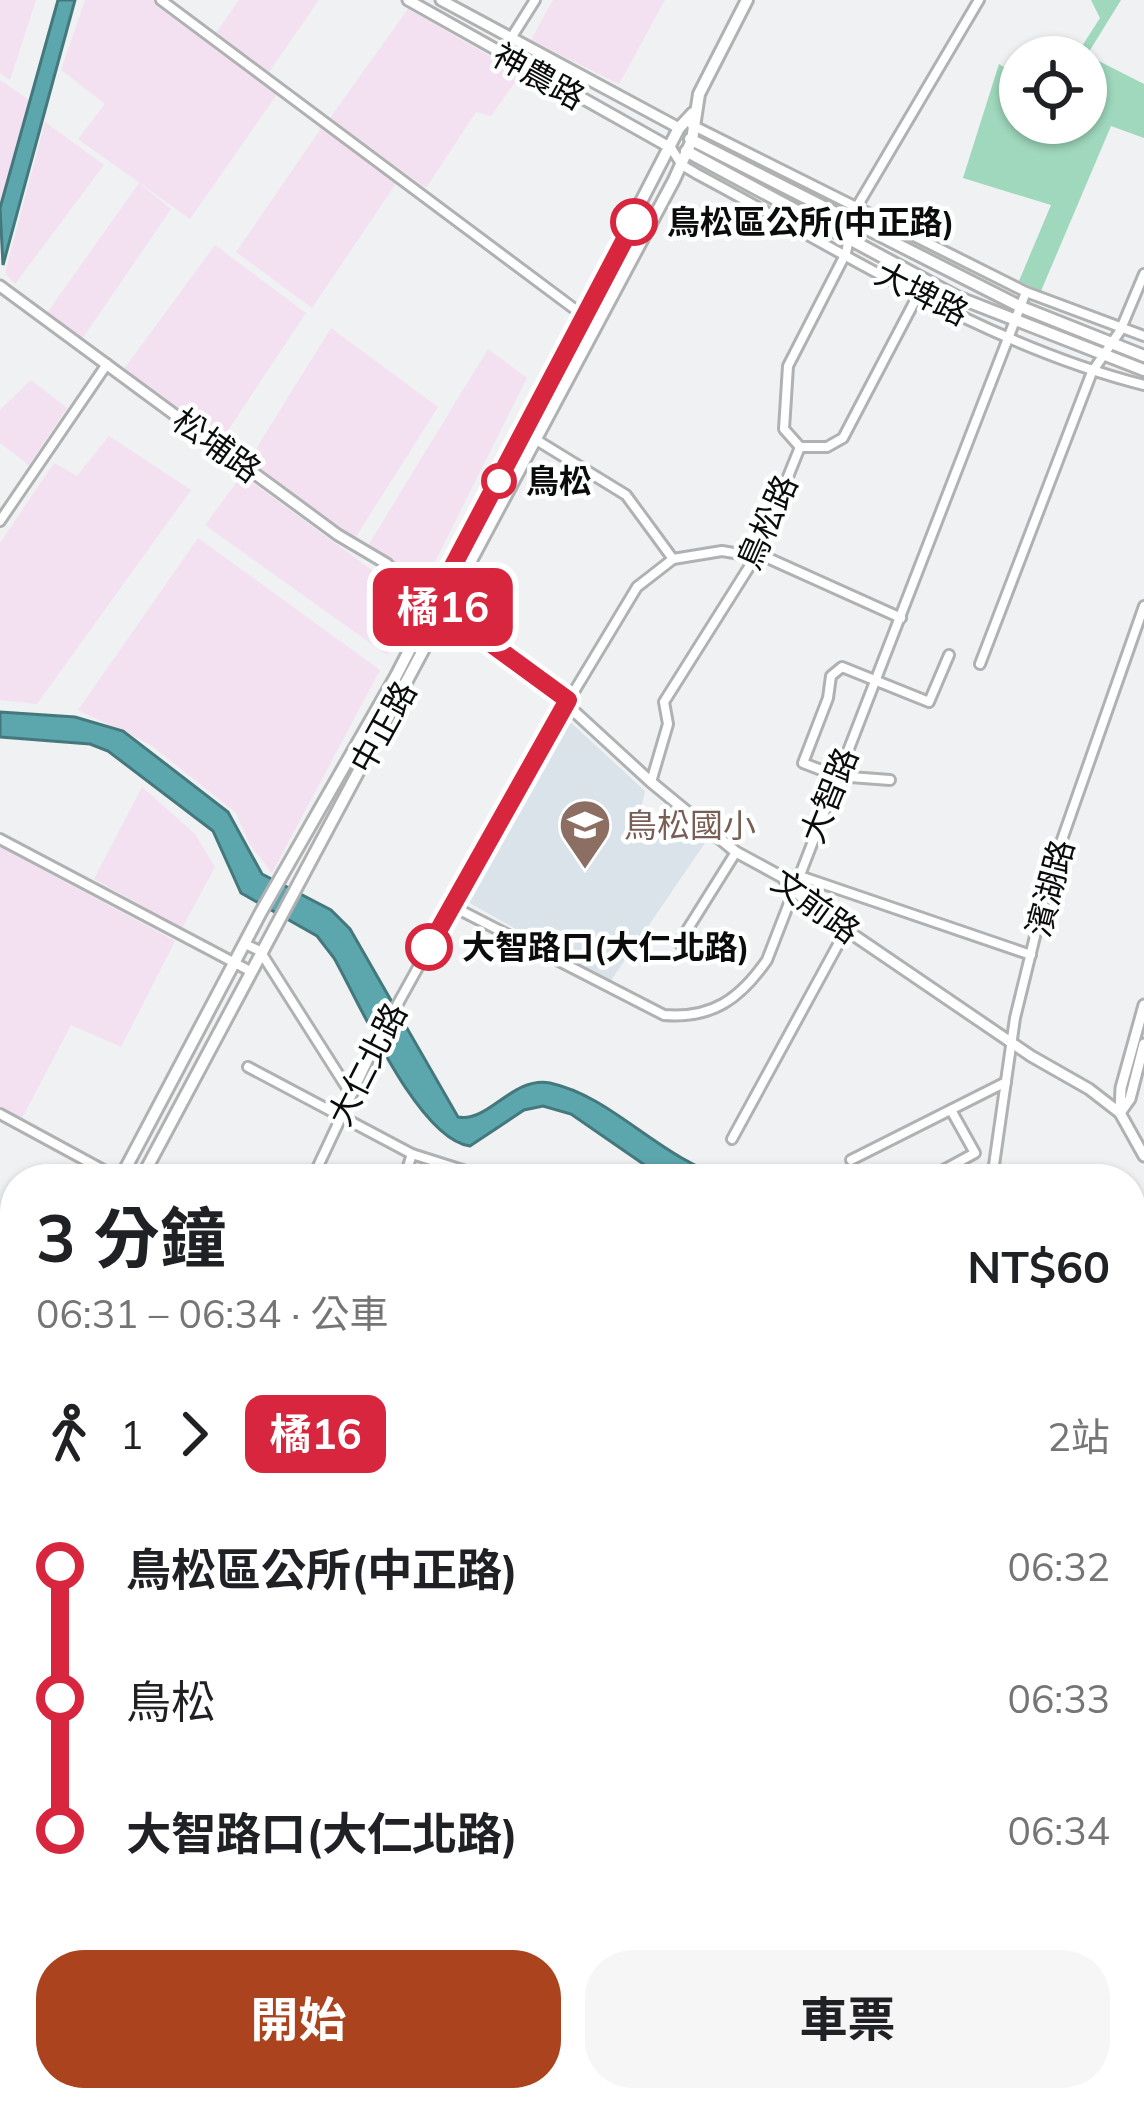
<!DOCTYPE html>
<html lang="zh-TW">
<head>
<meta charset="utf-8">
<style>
	body { margin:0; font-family:Mulish,"Noto Sans TC",sans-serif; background:#f6f6f6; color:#202124; height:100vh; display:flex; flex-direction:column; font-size:45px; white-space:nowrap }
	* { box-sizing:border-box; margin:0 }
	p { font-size:39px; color:#757577 }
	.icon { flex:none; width:66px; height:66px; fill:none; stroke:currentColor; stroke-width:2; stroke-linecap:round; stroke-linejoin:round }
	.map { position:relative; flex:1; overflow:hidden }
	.side { position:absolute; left:0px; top:1164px; width:1146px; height:948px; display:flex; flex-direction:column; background:#fff; border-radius:48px 48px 0 0; box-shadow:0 3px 9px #0004 }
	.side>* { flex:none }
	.badge { padding:0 24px; border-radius:18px; font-size:42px; line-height:78px }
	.buttons { position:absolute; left:999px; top:36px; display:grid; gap:24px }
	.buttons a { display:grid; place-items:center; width:108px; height:108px; border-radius:50%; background:#fff; box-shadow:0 3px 9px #0004; font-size:60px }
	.map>.badge { position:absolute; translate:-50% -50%; box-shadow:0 0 0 6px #fff }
	.legs { display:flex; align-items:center; gap:18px; height:132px; padding:0 36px; font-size:39px }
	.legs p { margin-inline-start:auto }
	.head { display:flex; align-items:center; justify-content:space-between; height:204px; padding:0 36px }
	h1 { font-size:66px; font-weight:700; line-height:90px }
	.button { display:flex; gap:24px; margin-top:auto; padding:24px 36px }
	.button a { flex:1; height:138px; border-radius:48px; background:#aa431e; color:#fff; font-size:48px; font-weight:700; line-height:138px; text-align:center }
	.button a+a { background:#f6f6f6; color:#202124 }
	ul { padding:0 36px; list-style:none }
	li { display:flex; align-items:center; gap:42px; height:132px; font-size:45px }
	li i { display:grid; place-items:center; width:18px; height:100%; margin:0 15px; background:currentColor }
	li i::after { content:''; width:30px; height:30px; margin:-15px; border:9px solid; border-radius:50%; background:#fff }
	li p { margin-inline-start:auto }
	li:first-child i { background:linear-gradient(#0000 50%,currentColor 0) }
	li:last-child i { background:linear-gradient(currentColor 50%,#0000 0) }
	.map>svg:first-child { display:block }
	.industrial { fill:#f3e1f2 }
	.built { fill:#dae3ea }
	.green { fill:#9fd8bc }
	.water { fill:#5ca6ad; stroke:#44787d; stroke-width:3 }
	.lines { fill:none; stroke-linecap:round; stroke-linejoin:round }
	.minor-casing { stroke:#afb1b2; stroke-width:14 }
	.tertiary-casing { stroke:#afb1b2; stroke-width:15 }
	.secondary-casing { stroke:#afb1b2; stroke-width:16 }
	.minor { stroke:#fff; stroke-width:8 }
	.tertiary { stroke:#fff; stroke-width:9 }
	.secondary { stroke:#fff; stroke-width:10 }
	.line-1-casing { stroke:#fff; stroke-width:27 }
	.line-1 { stroke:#d7263d; stroke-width:18 }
	.stop-1-dot { fill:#fff; stroke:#d7263d; stroke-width:6 }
	.labels { text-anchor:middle; stroke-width:9; stroke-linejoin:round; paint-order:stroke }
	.street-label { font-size:33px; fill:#0c0c0d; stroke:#feffff }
	.stop-label { font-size:33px; font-weight:bold; fill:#0c0c0d; stroke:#feffff; text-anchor:start }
	.education-label { font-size:33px; fill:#785e54; stroke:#feffff; text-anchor:start }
</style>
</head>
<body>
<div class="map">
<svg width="1144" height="2112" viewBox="0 0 1144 2112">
	<rect width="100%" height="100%" fill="#eff1f3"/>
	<!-- industrial -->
	<g class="industrial">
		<path d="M0,0h36l-26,80 -10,-7z"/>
		<path d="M85,0h68l125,93 -88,126 -112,-80 27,-35 -44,-34z"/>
		<path d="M239,0h80l-50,72 -53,-39z"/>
		<path d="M553,0h112l-46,84 -88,-44z"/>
		<path d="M408,9l113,65 -30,42 -15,-4 -50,76 -96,-70z"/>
		<path d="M0,80l32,22 -32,120z"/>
		<path d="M45,122l59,43 -89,119 -10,-11z"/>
		<path d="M322,127l75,55 -85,126 -76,-56z"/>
		<path d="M139,183l32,26 -89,130 -35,-26z"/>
		<path d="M215,245l91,68 -85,128 -97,-72z"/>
		<path d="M331,328l107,79 -84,133 -105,-80z"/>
		<path d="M488,349l39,29 -105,210 -53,-44z"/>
		<path d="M31,380l36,28 -38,57 -29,-22v-33z"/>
		<path d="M109,436l82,54 -154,214 -37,-4v-157l54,-80 23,13z"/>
		<path d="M242,475l172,126 -27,54 -182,-130z"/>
		<path d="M198,538l182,132 -108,203 -23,-30 -13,-30 -85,-68 -73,-35z"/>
		<path d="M142,787l53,47 20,33 -33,61 -88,-49z"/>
		<path d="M0,847l175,94 -54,106 -50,-22 -49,93 -22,-11z"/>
	</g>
	<!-- built -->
	<path class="built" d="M566,718l79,73 -6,26 11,19 14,3 13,-7 5,-11 25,19 -97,142 -142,-80z"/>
	<!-- green -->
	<g class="green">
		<path d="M1091,0h30l-34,55 57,29v54l-33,-12 -70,165 -22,-10 32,-76 -88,-27 36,-114 21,13v46h66v-66h-11l25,-39z"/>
		<path d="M1131,1898l13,4v210h-445l3,-15h429z"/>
		<path d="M90,2097h360l-7,15h-355z"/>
	</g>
	<!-- water -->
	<g class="water">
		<path d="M58,0h17l-72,265 -3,-57z"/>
		<path d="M0,712l75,5 48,14 105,81 34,62 69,36 19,19 108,188c31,6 54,-41 92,-34 64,14 109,76 180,96h-65l-94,-65 -28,-8 -19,4 -54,36c-52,-7 -110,-142 -136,-188l-17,-22 -76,-43 -28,-62 -105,-80 -18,-7 -90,-7z"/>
	</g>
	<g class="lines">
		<!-- minor casing -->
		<g class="minor-casing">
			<g id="minor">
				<path d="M161,0l423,316"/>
				<path d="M501,54l34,-54"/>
				<path d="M692,125l334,167 118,44"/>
				<path d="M671,148l11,17 15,9c143,76 288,171 447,211"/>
				<path d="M525,433l101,62 47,64"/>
				<path d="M800,447l-16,-18 4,-63 58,-113 9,-43 124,-210"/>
				<path d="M0,521l107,-157"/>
				<path d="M980,664l112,-292 28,-41 24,-57"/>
				<path d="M890,780l-53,-4 -34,-13 25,-65 3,-22 11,-9 87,35 20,-47"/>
				<path d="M651,782l17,-58 -4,-22 92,-146 44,-109h27l16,-9 76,-145"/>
				<path d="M0,839l250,132"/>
				<path d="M797,875l234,80"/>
				<path d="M452,906l212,109c48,4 76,-16 103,-55l259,-668"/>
				<path d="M679,943l57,-91"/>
				<path d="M245,944l15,7 89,140"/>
				<path d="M248,1067l164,87 79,25"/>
				<path d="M0,1114l120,65"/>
				<path d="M732,1139l114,-209"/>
				<path d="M851,1160l155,-78"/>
				<path d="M198,1179l3,-7 19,7"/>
				<path d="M312,1179l63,-134 159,-287 103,-171 36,-28 49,-8 48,8 131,59"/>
				<path d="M404,1179l8,-25"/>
				<path d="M927,1179l48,-26 -24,-43"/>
				<path d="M992,1179l23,-161 36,-147 93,-265"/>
				<path d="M0,1281l15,8"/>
				<path d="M1131,1603l13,33"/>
				<path d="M1131,1762l13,3"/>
				<path d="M1131,1826l13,-1"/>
				<path d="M0,1859l15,3"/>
				<path d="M0,1959l15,2"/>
				<path d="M0,2050l15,3"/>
				<path d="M88,2112l2,-15"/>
				<path d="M443,2112l7,-15"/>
				<path d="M577,2112l5,-15"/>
			</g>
		</g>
		<!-- tertiary casing -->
		<g class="tertiary-casing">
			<g id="tertiary">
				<path d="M408,0l263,148"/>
				<path d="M441,0l238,128"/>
				<path d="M0,286l338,249 49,29 21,23 110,73 133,122 85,70 46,25 26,27 223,152 58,33 31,24 24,43"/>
				<path d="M1120,1113l1,-25 23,-83"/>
				<path d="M1120,1113l10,-14 14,-55"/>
			</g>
		</g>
		<!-- secondary casing -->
		<g class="secondary-casing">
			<g id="secondary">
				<path d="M690,139l331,168 123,49"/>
				<path d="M686,151l271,146 187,73"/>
				<path d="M120,1179l141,-267 135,-236 283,-548 14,-15"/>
				<path d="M141,1179l533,-999 18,-40 7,-46 48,-94"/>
				<path d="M0,1438l15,-48"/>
				<path d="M0,1527l15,-72"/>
			</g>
		</g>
		<!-- minor -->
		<use href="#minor" class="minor"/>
		<!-- tertiary -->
		<use href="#tertiary" class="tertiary"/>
		<!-- secondary -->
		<use href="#secondary" class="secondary"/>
	</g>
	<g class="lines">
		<!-- line-1 casing -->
		<g class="line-1-casing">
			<path id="line-1" d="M429,947l139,-247 -134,-98 200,-380"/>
		</g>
		<!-- line-1 -->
		<use href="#line-1" class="line-1"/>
	</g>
	<!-- icons -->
	<defs>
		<g id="school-pin" transform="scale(2.7)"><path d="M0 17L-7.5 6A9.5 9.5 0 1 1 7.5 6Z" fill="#8d6e63" stroke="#feffff"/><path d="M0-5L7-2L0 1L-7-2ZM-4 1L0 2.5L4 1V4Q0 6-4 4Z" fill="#fff"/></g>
	</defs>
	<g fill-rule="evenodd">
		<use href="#school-pin" x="585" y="825"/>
	</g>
	<!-- markers -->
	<g class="stop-1-dot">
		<circle cx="634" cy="222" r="21"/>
		<circle cx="499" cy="481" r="15"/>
		<circle cx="429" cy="947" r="21"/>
	</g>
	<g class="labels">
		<!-- street labels -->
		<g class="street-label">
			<text transform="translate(539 76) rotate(29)" y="12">神農路</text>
			<text transform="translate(922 293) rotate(27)" y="12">大埤路</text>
			<text transform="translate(217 445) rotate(36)" y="12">松埔路</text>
			<text transform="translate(767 522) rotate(-66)" y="12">鳥松路</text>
			<text transform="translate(383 727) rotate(-61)" y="12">中正路</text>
			<text transform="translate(829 795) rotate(-68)" y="12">大智路</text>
			<text transform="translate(1050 888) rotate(-75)" y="12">濱湖路</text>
			<text transform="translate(816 906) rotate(36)" y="12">文前路</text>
			<text transform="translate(367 1064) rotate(-63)" y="12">大仁北路</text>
		</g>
		<!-- stop labels -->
		<g class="stop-label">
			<text x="667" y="234">鳥松區公所(中正路)</text>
			<text x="526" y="493">鳥松</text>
			<text x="462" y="959">大智路口(大仁北路)</text>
		</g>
		<!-- education labels -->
		<g class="education-label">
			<text x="624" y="837">鳥松國小</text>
		</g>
	</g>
</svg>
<div class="buttons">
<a><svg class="icon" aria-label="locate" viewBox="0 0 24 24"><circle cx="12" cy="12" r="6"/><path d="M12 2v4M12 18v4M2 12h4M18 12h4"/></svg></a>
</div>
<b class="badge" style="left:443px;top:607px;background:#d7263d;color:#fff">橘16</b>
<section class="side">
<div class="head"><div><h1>3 分鐘</h1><p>06:31 – 06:34 · 公車</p></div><b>NT$60</b></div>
<div class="legs"><svg class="icon" aria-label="walk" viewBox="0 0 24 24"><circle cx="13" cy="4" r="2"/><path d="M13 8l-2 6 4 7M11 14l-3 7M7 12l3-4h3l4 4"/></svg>1<svg class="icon" aria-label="forward" viewBox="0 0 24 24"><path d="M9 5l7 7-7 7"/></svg><b class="badge" style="background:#d7263d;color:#fff">橘16</b><p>2站</p></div>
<ul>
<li><i style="color:#d7263d"></i><b>鳥松區公所(中正路)</b><p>06:32</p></li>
<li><i style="color:#d7263d"></i><span>鳥松</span><p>06:33</p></li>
<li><i style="color:#d7263d"></i><b>大智路口(大仁北路)</b><p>06:34</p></li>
</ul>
<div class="button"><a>開始</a><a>車票</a></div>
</section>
</div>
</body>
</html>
